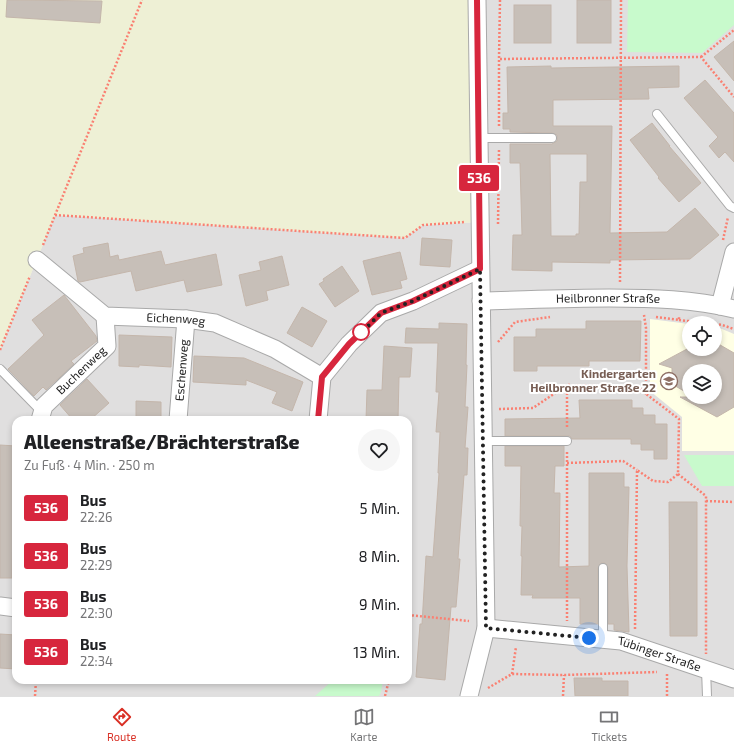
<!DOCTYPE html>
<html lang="de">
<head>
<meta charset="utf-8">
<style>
	body { margin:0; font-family:"Exo 2",sans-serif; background:#f6f6f6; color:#202124; height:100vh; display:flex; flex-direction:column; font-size:15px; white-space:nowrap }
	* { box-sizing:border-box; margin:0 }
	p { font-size:13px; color:#757577 }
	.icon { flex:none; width:22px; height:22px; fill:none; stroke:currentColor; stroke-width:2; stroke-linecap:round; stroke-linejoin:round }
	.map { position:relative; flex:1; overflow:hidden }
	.details { position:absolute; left:12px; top:416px; width:400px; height:268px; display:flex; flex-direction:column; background:#fff; border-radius:12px; box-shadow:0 2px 6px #0003 }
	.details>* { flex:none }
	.badge { padding:0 8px; border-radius:3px; font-size:14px; line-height:26px }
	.buttons { position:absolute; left:682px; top:316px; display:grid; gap:8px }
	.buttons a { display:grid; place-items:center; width:40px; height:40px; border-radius:50%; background:#fff; box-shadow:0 2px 6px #0003; font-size:20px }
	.you { position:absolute; width:20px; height:20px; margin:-10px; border:3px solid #fff; border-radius:50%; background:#1a73e8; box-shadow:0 0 0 6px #1a73e833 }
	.map>.badge { position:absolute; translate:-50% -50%; box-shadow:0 0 0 2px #fff }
	.round { display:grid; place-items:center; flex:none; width:42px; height:42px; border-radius:21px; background:#f6f6f6 }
	.headline { display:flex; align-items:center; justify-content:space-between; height:68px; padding:0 12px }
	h1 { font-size:19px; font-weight:800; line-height:30px }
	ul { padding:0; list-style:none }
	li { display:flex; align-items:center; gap:12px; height:48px; padding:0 12px }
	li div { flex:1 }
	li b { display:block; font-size:15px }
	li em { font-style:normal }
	li .badge { min-width:44px; font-weight:700; text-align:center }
	.tabs { display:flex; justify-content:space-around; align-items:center; height:56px; border-top:1px solid #e0e0e0; background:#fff; font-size:11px; color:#757577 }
	.tabs a { display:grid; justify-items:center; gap:2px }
	.tabs .selected { color:#d93025 }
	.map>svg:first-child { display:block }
	.residential { fill:#e0dfdf; fill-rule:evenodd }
	.education { fill:#ffffe5; fill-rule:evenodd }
	.farmland { fill:#eef0d5 }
	.park { fill:#c8facc }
	.building { fill:#c7bfb8; stroke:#c4b6ab; fill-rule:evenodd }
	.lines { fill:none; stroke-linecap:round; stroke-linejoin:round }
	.service-casing { stroke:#a9a9a9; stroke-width:10 }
	.minor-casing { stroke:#a9a9a9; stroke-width:19 }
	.path { stroke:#fa8072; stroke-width:2.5; stroke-dasharray:2 2; stroke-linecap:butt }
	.service { stroke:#fff; stroke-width:8 }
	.minor { stroke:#fff; stroke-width:17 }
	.line-casing { stroke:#fff; stroke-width:9 }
	.line { stroke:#d7263d; stroke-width:6 }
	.walk { stroke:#222; stroke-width:4; stroke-dasharray:0 7.2 }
	.stop-dot { fill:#fff; stroke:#d7263d; stroke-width:2 }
	.labels { text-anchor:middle; stroke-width:4; stroke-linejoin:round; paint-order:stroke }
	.street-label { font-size:12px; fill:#222; stroke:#fff }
	.education-label { font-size:12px; font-weight:bold; fill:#785e54; stroke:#fff; text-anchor:end }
</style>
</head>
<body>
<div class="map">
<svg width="734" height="696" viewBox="0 0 734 696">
	<rect width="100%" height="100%" fill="#f2efe9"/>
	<!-- residential -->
	<g class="residential">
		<path d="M481,0h253v696h-262l19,-71zM689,323h26v26h-26zM689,371h26v26h-26z"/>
		<path d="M55,215l349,23 19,-13 57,-3 4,402 -17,72h-467v-346zM16,420h392v260h-392z"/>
	</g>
	<!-- education -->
	<path class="education" d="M650,319l39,5v25h26v-21l7,1 12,5v117h-52v-34l-32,-26zM689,371h26v26h-26z"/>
	<!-- farmland -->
	<path class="farmland" d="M0,0h477l3,222 -57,3 -18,13 -350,-23 -55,135z"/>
	<!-- park -->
	<g class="park">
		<path d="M628,0h106v25l-32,28 -75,-1z"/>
		<path d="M684,455h50v31h-32z"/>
		<path d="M333,680h50l-2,12 -2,4h-64z"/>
	</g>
	<!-- building -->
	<g class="building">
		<path d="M7,0l95,1 -2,22 -94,-6z"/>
		<rect x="577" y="0" width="34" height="43"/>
		<rect x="514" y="5" width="37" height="38"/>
		<path d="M734,41v40l-20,-24z"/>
		<path d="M551,66v2l128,-2v21l-31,1 1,11 -96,1v26h59l-2,107 57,-1 28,-24 24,27 -29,24 -80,1v3l-58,-1v9l-40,-1 1,-35h9l-2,-72h-10v-19h42l5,-3v-6l-5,-2 -42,-1v-3h-7v-16h5l-1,-46zM550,154h37v28h-7l-1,52h-3v2h-25z"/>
		<path d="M705,80l29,33v49l-9,-10 -6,6 -10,-12 9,-9 -34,-39z"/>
		<path d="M652,123l18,23h-1l32,37 -22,19 -21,-24 1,-1 -29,-37z"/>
		<path d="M422,238l30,2 -2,27 -30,-2z"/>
		<path d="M108,243l2,14 8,-2 1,5 42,-9 4,14 51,-11 6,31 -35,7 -3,-12 -48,11 -5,-20 -51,11 -2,-1 -5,-25 11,-3 -1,-5z"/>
		<path d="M400,252l7,27 -7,2 2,7 -30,7 -9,-34z"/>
		<path d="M282,256l7,29 -23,6 2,9 -22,6 -7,-31 22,-5 -2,-8z"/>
		<path d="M342,266l17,25 -24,16 -16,-23 5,-3 -1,-2z"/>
		<path d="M64,295l32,41 1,5 -26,20 3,3 -28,26 -3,-3 -9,9 -26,-27 36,-34 -12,-15z"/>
		<path d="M302,307l25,14 -15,26 -25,-14z"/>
		<path d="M586,321h55l-1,40h-51v5h-52v5h-23v-34h22v-8h50z"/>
		<path d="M439,323l28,1 -1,41h1l-2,42h3l-3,41h3l-1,27h-3l-6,84h2l-4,48h-5l-6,73 -29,-3 4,-53h2l4,-68 7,1 6,-84h-1l2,-41h-4l3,-40h-3l2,-49h-33l1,-15 33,1z"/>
		<path d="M119,335l53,2 -1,30 -32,-2v2l-20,-1z"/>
		<path d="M715,342l19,11v54l-17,10 -37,-20h35v-26h-26v23l-17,-10v-16l-13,-4 28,-15h28z"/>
		<path d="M384,346l28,2 -2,29h-11l-1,43h-32l1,-30h15z"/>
		<path d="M194,356l50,2 59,24 -11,29 -20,-8 5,-11 -31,-12v5l-53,-3z"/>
		<path d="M87,379l22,24 -19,17h-17l-13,-15z"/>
		<path d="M579,400h53v8h11v7h12v9h12v35h-13v-9h-13v-6h-10v-5h-59l-2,-3h-65v-17l75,-1z"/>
		<path d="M136,401l25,1v18h-25z"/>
		<path d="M0,445l16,1v38l-2,42h-1l-1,52h-12z"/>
		<path d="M505,446h59v20h-9l-1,27h6l-1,74 30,-1v-93h35v14h5l-2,79 2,66 -15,-2v-6h-6v-56l-3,-5h-4l-3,5v56h-18v-26h-48l1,-3h-12l1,-39h-1l1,-30h-2l1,-60h-16z"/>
		<path d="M669,502h28v134h-27z"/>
		<path d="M0,634l16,1v34l-16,-1z"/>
		<path d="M574,678h28v3h26v15h-53z"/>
	</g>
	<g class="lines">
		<!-- service casing -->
		<g class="service-casing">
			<g id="service">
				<path d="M657,114l73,92 4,2"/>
				<path d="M478,138h74"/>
				<path d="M0,369l41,42"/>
				<path d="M483,441h84"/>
				<path d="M603,568v71"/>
				<path d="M706,669l1,27"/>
			</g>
		</g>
		<!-- minor casing -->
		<g class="minor-casing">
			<g id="minor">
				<path id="s1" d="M37,260l68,56 81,3 29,4 60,26 47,28"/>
				<path id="s2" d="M481,301c43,-1 86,-3 128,-3 42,0 85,1 125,11"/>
				<path d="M720,306l14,-54"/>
				<path id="s3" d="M40,420l4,-14 63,-60 -2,-30"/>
				<path id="s4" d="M178,420l8,-101"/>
				<path d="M318,420l4,-43 27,-33 32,-31 32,-12 67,-32"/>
				<path d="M0,606l16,2"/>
				<path id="s5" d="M486,628l135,13 113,38"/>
				<path d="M469,696l17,-68 -9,-628"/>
			</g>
		</g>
		<!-- path -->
		<g class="path">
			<path d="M500,0l-1,59 202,-2 33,40"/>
			<path d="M701,57l33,-27"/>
			<path d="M499,126v-67"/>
			<path d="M55,215l350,23 18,-13 42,-3"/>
			<path d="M498,224l1,-75"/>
			<path d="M723,240l5,-23"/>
			<path d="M43,245l99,-245"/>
			<path d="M620,282l1,-282"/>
			<path d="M656,317l23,3v-4"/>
			<path d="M679,320l27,3"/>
			<path d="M715,324l7,1 12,4"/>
			<path d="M498,342l17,-20 35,-5"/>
			<path d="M0,350l30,-74"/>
			<path d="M567,385v44"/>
			<path d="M499,409l34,-1 34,-23 71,2 8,7"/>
			<path d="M567,452v169"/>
			<path d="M567,463l56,-2 14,9"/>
			<path d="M678,474l28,22v158"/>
			<path d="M706,501l28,1"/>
			<path d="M408,615l61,6"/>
			<path d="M635,629l2,-159 16,11 15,1 10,-8 1,-55 -33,-25v-66l-2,-13"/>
			<path d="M512,674l4,-27"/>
			<path d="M667,674v22"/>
			<path d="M488,688l24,-14 52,1 93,-3"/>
			<path d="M35,696l1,-16"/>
			<path d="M385,696l4,-16"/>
			<path d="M563,696l1,-21"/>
		</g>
		<!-- service -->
		<use href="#service" class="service"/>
		<!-- minor -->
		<use href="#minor" class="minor"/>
	</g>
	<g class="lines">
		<!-- line casing -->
		<g class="line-casing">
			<path id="line" d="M318,420l4,-43 27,-33 32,-31 32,-12 67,-32 -3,-269"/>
		</g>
		<!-- line -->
		<use href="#line" class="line"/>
		<!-- walk -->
		<path class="walk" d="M361,332l-1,2 21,-21 32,-12 67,-32 6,359 103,10"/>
	</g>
	<!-- icons -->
	<defs>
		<g id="school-ring" transform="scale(0.9)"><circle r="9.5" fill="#fff" stroke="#8d6e63" stroke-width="1.5"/><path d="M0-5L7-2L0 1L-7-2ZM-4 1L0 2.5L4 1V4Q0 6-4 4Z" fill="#8d6e63"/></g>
	</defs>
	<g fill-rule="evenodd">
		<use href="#school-ring" x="669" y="381"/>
	</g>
	<!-- markers -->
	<circle class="stop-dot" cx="361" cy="332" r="8"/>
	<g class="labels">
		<!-- street labels -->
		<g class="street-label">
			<text dy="4" stroke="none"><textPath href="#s2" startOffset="127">Heilbronner Straße</textPath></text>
			<text dy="4" stroke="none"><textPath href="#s1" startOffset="159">Eichenweg</textPath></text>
			<text dy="4" stroke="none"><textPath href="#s4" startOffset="50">Eschenweg</textPath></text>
			<text dy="4" stroke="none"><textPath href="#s3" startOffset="66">Buchenweg</textPath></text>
			<text dy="4" stroke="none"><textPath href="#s5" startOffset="176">Tübinger Straße</textPath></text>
		</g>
		<!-- education labels -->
		<g class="education-label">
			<text x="656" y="378">Kindergarten<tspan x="656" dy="14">Heilbronner Straße 22</tspan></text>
		</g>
	</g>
</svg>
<div class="buttons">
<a><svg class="icon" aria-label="locate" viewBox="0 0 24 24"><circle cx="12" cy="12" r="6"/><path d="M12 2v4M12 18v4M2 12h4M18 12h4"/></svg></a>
<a><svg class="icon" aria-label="layers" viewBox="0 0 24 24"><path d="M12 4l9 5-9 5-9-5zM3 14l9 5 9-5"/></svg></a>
</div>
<div class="you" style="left:589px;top:638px"></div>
<b class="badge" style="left:479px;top:178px;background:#d7263d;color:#fff">536</b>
<section class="details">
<div class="headline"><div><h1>Alleenstraße/Brächterstraße</h1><p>Zu Fuß · 4 Min. · 250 m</p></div><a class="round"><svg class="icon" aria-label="heart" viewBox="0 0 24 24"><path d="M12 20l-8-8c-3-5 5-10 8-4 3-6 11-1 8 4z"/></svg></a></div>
<ul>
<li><span class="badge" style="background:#d7263d;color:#fff">536</span><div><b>Bus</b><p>22:26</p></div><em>5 Min.</em></li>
<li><span class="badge" style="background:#d7263d;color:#fff">536</span><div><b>Bus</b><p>22:29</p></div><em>8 Min.</em></li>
<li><span class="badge" style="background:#d7263d;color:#fff">536</span><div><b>Bus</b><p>22:30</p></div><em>9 Min.</em></li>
<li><span class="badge" style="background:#d7263d;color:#fff">536</span><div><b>Bus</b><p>22:34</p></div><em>13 Min.</em></li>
</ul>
</section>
</div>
<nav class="tabs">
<a class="selected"><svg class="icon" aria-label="directions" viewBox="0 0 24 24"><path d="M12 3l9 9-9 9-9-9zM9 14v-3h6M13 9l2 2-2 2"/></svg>Route</a>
<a><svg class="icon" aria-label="map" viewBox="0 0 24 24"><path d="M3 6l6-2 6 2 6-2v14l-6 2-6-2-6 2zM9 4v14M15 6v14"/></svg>Karte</a>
<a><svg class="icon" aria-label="tickets" viewBox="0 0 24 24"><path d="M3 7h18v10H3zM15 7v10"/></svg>Tickets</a>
</nav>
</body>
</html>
